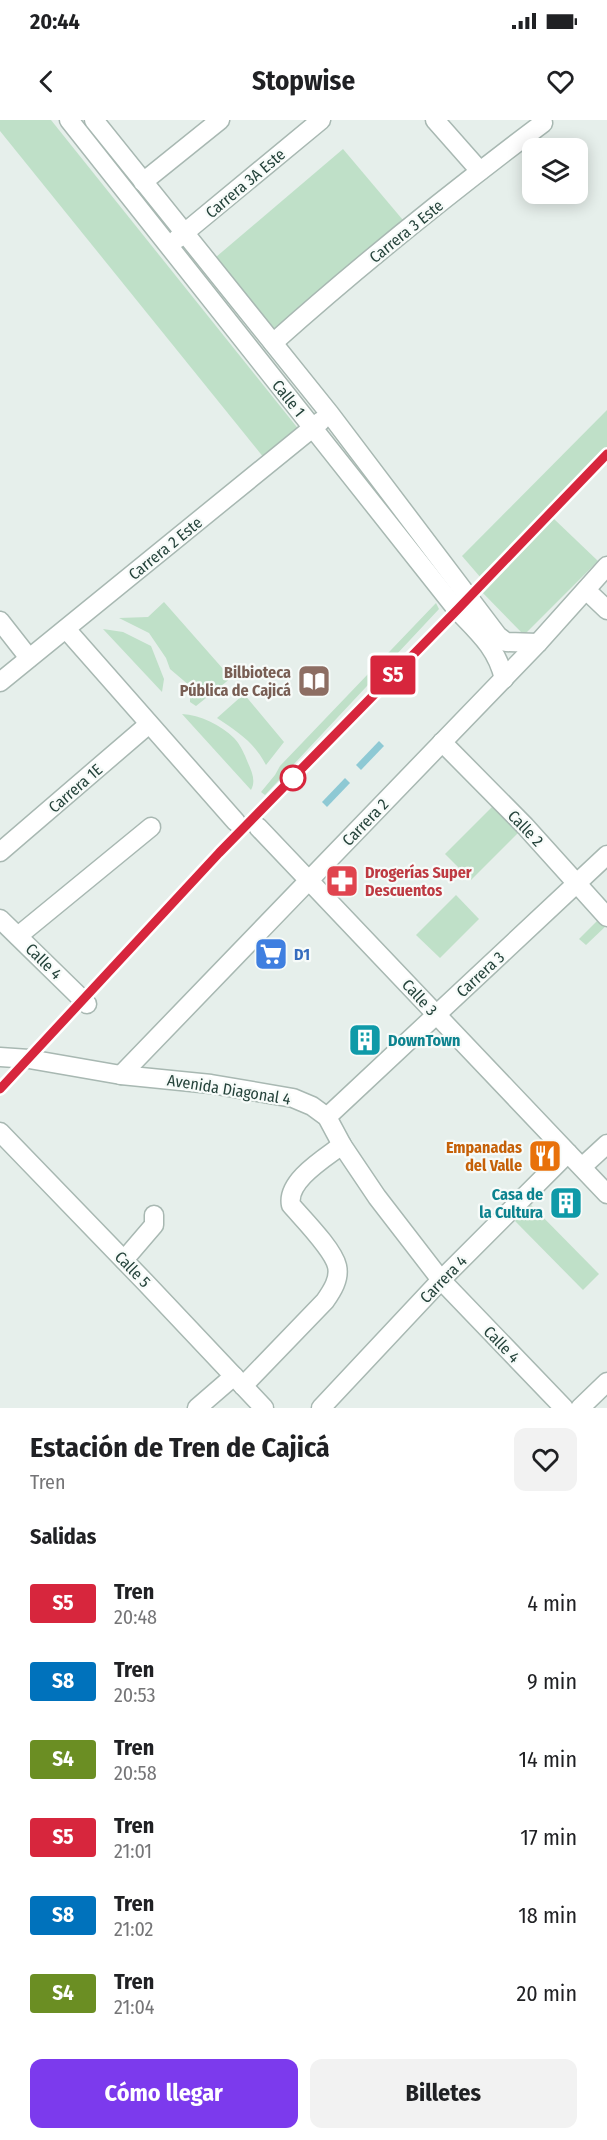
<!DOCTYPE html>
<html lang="es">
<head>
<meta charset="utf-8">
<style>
	body { margin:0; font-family:"Fira Sans Condensed",sans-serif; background:#f2f2f2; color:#202124; height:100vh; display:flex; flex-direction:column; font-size:22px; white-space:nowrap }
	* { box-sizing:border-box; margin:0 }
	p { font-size:20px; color:#757577 }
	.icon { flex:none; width:33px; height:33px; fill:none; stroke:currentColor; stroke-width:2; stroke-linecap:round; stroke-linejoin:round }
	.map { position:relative; height:1288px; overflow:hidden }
	.drawer { display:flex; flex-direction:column; background:#fff; flex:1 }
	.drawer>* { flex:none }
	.badge { padding:0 12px; border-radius:4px; font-size:21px; line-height:39px }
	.buttons { position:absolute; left:522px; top:18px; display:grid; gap:12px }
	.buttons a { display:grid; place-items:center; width:66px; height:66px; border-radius:12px; background:#fff; box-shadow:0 3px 15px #0003; font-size:30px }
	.map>.badge { position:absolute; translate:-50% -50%; box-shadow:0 0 0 3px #fff }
	h2 { padding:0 30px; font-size:22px; line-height:54px }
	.round { display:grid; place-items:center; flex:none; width:63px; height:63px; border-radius:12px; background:#f2f2f2 }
	.overview { display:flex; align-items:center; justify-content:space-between; height:102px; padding:0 30px }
	h1 { font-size:28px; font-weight:700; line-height:45px }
	.primary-button { display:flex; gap:12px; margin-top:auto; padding:12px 30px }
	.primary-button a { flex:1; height:69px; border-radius:12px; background:#7c3aed; color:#fff; font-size:24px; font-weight:700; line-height:69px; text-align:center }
	.primary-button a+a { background:#f2f2f2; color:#202124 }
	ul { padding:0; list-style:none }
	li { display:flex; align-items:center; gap:18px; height:78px; padding:0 30px }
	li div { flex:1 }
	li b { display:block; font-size:22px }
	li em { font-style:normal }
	li .badge { min-width:66px; font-weight:700; text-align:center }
	.status { display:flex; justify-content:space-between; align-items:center; height:42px; padding:0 30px; background:#fff; direction:ltr }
	.status svg { height:16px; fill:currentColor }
	header { display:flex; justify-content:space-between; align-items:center; height:78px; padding:0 30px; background:#fff; font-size:27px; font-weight:700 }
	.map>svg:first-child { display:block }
	.green { fill:#bfe0c8 }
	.water { fill:#8ec9d4 }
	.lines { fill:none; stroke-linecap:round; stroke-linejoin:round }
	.minor-casing { stroke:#a8b8b2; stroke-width:21 }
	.minor { stroke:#fff; stroke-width:18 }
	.rail-casing { stroke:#5f7d75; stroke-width:6 }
	.rail { stroke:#f7fbf9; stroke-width:4; stroke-dasharray:11; stroke-linecap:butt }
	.line-casing { stroke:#fff; stroke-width:14 }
	.line { stroke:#d7263d; stroke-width:9 }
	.stop-dot { fill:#fff; stroke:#d7263d; stroke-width:3 }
	.labels { text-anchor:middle; stroke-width:4.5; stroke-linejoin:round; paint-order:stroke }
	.street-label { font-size:16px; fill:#24423a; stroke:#f7fbf9 }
	.education-label { font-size:16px; font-weight:bold; fill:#785e54; stroke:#f7fbf9; text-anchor:end }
	.health-label { font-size:16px; font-weight:bold; fill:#be3a42; stroke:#f7fbf9; text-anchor:start }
	.shop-label { font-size:16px; font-weight:bold; fill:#366cbe; stroke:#f7fbf9; text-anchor:start }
	.culture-label { font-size:16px; font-weight:bold; fill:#0d838f; stroke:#f7fbf9; text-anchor:start }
	.food-label { font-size:16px; font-weight:bold; fill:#c56008; stroke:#f7fbf9; text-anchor:end }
</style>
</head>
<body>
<div class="status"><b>20:44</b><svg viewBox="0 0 49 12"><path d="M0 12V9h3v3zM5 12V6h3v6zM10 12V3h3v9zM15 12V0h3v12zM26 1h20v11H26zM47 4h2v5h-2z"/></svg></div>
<header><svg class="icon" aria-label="back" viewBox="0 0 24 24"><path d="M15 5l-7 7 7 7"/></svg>Stopwise<svg class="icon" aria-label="heart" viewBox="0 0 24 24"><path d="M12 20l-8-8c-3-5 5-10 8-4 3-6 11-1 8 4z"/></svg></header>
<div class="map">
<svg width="607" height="1288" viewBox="0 0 607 1288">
	<rect width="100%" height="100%" fill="#e6efeb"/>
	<!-- green -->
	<g class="green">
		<path d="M0,0h51l249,311 -36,27 -264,-327z"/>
		<path d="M343,29l65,77 -130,107 -62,-76z"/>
		<path d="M607,290v37l-126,131 -19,-22z"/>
		<path d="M553,398l45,43 -74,74 -44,-45z"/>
		<path d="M164,482l67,76 -35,28 -6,-4v-16l-20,-17 -4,-11 -17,-25 -30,-15 29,-1z"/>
		<path d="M436,483l3,6 -174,186 -4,-3 14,-17 5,-9z"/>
		<path d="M103,509l20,3 28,14 13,33 -2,13z"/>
		<path d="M244,574l40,48 -18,23c-13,-24 -27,-32 -49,-47z"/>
		<path d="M182,594c18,1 39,11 52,24 6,6 11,17 14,25 4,9 8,18 3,27z"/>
		<path d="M493,686l26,26 -48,48 -26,-26z"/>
		<path d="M456,775l23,24 -39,39 -24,-23z"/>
		<path d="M601,797l6,8 -21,20 -7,-6z"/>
		<path d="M531,1085l68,69 -16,16 -68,-69z"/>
	</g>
	<!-- water -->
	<g class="water">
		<path d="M379,621l5,5 -23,24 -5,-5z"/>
		<path d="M345,658l5,5 -23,24 -5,-5z"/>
	</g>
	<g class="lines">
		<!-- minor casing -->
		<g class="minor-casing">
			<g id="minor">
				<path d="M69,0l388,490c21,22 40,38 47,69"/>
				<path d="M94,0l236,294 168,222 8,6 32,1"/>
				<path d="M435,0l45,51"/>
				<path d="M143,62l77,-62"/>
				<path d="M177,119l144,-119"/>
				<path d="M273,223c86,-77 177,-150 270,-220"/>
				<path d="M586,470l21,20"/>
				<path d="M0,501l29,37"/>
				<path d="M66,509l170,193"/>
				<path d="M0,562l321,-261"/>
				<path d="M442,622l83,84 82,91"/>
				<path d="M258,707l349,367"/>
				<path d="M0,732l149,-128"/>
				<path d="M0,799l87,85"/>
				<path d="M18,816l133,-109"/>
				<path d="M0,937l29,2 92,16 90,9 82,14 19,8 15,11 15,28 35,52 64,83 123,128"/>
				<path d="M121,955l417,-432 69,-77"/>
				<path d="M327,997l280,-262"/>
				<path d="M0,1012l145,150 119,126"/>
				<path d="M582,1047l25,-23"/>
				<path d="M124,1140l30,-35v-10"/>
				<path d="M243,1266l82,-85c7,-10 15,-22 12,-35 -4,-17 -34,-47 -46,-61 -5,-24 34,-47 51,-60"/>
				<path d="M197,1288l37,-32"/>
				<path d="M321,1288l120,-128 127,-127"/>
				<path d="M580,1288l27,-26"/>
			</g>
		</g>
		<!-- minor -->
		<use href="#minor" class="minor"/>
		<!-- rail casing -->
		<g class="rail-casing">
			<path id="rail" d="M0,969l218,-236 239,-243 150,-156"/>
		</g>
		<!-- rail -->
		<use href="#rail" class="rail"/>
	</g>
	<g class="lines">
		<!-- line casing -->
		<g class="line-casing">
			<path id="line" d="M0,969l219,-236 238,-243 150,-156"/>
		</g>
		<!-- line -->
		<use href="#line" class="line"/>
	</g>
	<!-- icons -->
	<defs>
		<g id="library-square" transform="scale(1.725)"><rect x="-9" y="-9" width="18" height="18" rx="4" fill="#8d6e63" stroke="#f7fbf9"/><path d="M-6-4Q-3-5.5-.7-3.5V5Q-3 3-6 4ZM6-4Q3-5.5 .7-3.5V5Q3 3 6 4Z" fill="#fff"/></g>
		<g id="pharmacy-square" transform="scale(1.725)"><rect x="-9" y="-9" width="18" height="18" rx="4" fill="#e0444e" stroke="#f7fbf9"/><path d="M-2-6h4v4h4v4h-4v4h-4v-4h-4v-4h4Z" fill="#fff"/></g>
		<g id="supermarket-square" transform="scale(1.725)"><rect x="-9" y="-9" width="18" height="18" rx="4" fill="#3f7fe0" stroke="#f7fbf9"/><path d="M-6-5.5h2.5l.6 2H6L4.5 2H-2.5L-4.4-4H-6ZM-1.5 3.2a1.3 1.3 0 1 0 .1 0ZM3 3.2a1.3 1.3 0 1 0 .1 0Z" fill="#fff"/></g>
		<g id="building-square" transform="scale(1.725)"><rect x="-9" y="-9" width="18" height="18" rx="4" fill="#0f9aa8" stroke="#f7fbf9"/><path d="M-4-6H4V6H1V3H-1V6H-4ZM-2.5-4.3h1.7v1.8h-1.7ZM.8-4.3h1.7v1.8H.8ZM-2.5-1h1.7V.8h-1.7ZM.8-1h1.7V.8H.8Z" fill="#fff"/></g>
		<g id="restaurant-square" transform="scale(1.725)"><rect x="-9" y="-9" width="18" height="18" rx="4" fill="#e8710a" stroke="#f7fbf9"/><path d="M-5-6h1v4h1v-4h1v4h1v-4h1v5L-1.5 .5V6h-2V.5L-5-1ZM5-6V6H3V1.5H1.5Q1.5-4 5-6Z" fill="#fff"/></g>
	</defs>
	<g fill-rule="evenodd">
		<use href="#library-square" x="314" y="561"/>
		<use href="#pharmacy-square" x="342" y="761"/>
		<use href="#supermarket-square" x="271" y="834"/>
		<use href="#building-square" x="365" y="920"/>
		<use href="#restaurant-square" x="545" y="1036"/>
		<use href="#building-square" x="566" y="1083"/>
	</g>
	<!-- markers -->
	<circle class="stop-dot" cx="293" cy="658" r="12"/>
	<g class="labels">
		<!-- street labels -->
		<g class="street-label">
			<text transform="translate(245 63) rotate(-40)" y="6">Carrera 3A Este</text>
			<text transform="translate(406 111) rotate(-39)" y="6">Carrera 3 Este</text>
			<text transform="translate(289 278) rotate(51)" y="6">Calle 1</text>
			<text transform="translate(165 428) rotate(-39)" y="6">Carrera 2 Este</text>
			<text transform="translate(75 668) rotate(-41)" y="6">Carrera 1E</text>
			<text transform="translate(365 702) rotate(-46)" y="6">Carrera 2</text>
			<text transform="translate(526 708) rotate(46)" y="6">Calle 2</text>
			<text transform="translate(44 841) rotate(45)" y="6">Calle 4</text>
			<text transform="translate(480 854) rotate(-43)" y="6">Carrera 3</text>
			<text transform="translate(420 877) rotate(47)" y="6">Calle 3</text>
			<text transform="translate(229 969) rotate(9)" y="6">Avenida Diagonal 4</text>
			<text transform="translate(133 1149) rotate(46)" y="6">Calle 5</text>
			<text transform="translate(443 1159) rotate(-46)" y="6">Carrera 4</text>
			<text transform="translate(502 1224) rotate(46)" y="6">Calle 4</text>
		</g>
		<!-- education labels -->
		<g class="education-label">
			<text x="291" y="558">Bilbioteca<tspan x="291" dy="18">Pública de Cajicá</tspan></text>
		</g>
		<!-- health labels -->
		<g class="health-label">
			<text x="365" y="758">Drogerías Super<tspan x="365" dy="18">Descuentos</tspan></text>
		</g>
		<!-- shop labels -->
		<g class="shop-label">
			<text x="294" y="840">D1</text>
		</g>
		<!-- culture labels -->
		<g class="culture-label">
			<text x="388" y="926">DownTown</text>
			<text x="543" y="1080" text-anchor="end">Casa de<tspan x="543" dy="18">la Cultura</tspan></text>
		</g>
		<!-- food labels -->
		<g class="food-label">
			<text x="522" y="1033">Empanadas<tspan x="522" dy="18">del Valle</tspan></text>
		</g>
	</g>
</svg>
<div class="buttons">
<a><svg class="icon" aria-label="layers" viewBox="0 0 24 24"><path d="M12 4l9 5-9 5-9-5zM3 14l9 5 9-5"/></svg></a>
</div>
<b class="badge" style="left:393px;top:555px;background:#d7263d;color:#fff">S5</b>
</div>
<section class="drawer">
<div class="overview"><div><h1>Estación de Tren de Cajicá</h1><p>Tren</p></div><a class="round"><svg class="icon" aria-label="heart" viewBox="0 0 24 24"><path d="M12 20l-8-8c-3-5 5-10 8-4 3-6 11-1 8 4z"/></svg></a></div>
<h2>Salidas</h2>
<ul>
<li><span class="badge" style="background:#d7263d;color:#fff">S5</span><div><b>Tren</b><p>20:48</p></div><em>4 min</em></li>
<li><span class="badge" style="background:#0072bc;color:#fff">S8</span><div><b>Tren</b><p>20:53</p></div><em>9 min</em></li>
<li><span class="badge" style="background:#6b8e23;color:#fff">S4</span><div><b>Tren</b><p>20:58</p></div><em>14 min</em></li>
<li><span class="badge" style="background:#d7263d;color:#fff">S5</span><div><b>Tren</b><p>21:01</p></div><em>17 min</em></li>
<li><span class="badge" style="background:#0072bc;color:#fff">S8</span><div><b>Tren</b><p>21:02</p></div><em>18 min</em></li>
<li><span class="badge" style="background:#6b8e23;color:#fff">S4</span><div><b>Tren</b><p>21:04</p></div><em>20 min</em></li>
</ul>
<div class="primary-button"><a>Cómo llegar</a><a>Billetes</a></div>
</section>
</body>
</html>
